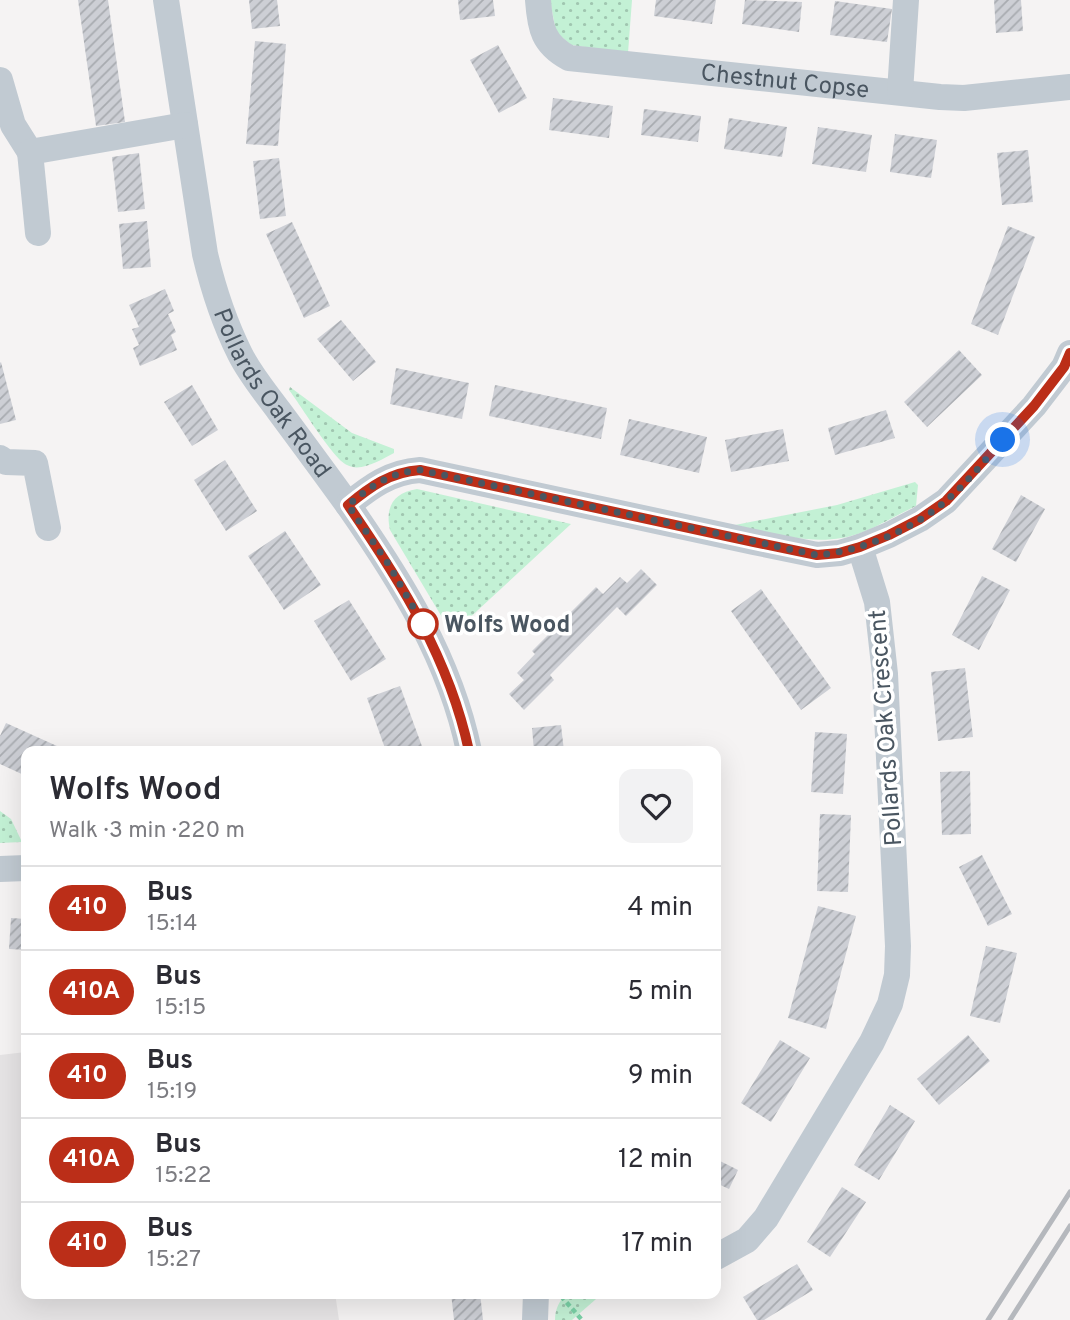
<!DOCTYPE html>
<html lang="en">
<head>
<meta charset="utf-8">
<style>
	body { margin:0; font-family:Overpass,sans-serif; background:#f2f2f3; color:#2b2b33; height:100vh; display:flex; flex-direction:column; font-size:26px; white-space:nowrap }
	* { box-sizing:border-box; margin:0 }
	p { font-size:23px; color:#7c7c81 }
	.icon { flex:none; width:38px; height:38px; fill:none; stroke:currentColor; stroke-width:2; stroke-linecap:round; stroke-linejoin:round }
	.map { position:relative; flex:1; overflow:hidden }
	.sheet { position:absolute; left:21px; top:746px; width:700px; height:553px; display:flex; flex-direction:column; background:#fff; border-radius:14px; box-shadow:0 7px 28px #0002 }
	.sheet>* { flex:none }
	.badge { padding:0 14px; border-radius:23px; font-size:24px; line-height:46px }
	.you { position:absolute; width:35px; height:35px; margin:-18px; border:5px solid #fff; border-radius:50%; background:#1a73e8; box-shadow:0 0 0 10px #1a73e833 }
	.map>.badge { position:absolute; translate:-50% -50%; box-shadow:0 0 0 4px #fff }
	.round { display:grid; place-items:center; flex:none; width:74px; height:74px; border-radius:14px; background:#f2f2f3 }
	.summary { display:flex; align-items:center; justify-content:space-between; height:119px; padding:0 28px }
	h1 { font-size:33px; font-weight:600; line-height:52px }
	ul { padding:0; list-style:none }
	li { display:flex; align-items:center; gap:21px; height:84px; padding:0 28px; border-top:2px solid #e1e1e2 }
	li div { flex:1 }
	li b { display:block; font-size:26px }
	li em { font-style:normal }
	li .badge { min-width:77px; font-weight:700; text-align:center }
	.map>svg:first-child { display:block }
	.education { fill:#e6e4e5 }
	.grass { fill:url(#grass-dots) }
	.building { fill:url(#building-hatch) }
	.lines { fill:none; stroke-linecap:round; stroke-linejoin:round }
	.path { stroke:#7ad0a6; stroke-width:4.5; stroke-dasharray:5 3.5; stroke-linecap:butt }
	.minor { stroke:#c1cad2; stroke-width:26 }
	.rail { stroke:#b5b8bd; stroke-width:5 }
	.line-casing { stroke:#fff; stroke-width:16 }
	.line { stroke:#bb2e18; stroke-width:10 }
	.walk { stroke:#4a5661; stroke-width:7; stroke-dasharray:0 12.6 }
	.stop-dot { fill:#fff; stroke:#bb2e18; stroke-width:3.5 }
	.labels { text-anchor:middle; stroke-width:7; stroke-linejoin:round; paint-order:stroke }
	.street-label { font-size:24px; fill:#4a5661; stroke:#fff }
	.stop-label { font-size:24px; font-weight:bold; fill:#4a5661; stroke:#fff; text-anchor:start }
</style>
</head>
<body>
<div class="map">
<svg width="1070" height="1320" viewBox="0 0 1070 1320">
	<defs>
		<pattern id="grass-dots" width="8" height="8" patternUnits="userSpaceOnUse" patternTransform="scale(1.75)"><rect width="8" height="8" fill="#c3f1d5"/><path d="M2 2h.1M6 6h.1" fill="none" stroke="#a0c6b0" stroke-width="1.8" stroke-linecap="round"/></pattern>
		<pattern id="building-hatch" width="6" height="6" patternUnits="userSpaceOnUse" patternTransform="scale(1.75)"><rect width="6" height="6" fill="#cdcfd5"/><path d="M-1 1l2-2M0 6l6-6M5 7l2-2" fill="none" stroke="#a8abb0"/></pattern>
	</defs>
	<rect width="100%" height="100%" fill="#f5f3f3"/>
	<!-- education -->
	<path class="education" d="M26,1052v241h309l4,27h-339v-265z"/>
	<!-- grass -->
	<g class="grass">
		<path d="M550,0h82l-4,53 -57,-8 -15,-13z"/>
		<path d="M290,387l62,46 42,16v4c-12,6 -33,20 -47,12 -14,-6 -47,-61 -58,-75z"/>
		<path d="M915,482l3,3 -2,21c-17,8 -35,19 -53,26 -42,17 -87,2 -128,-7l102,-20z"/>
		<path d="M417,489l154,35 -119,110 -62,-104c-5,-23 3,-37 27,-41z"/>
		<path d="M0,811l11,8 11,23 -22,1z"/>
		<path d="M567,1293h36l-31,27h-17c0,-11 4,-19 12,-27z"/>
	</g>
	<!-- building -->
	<g class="building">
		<path d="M78,0h30l17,122 -29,4z"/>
		<path d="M249,0h28l3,26 -28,3z"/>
		<path d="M458,0h35l2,16 -35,4z"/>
		<path d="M656,0h60l-4,24 -58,-8z"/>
		<path d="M745,0l57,2 -3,30 -57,-8z"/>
		<path d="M994,0h27l2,31 -27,2z"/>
		<path d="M835,1l57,8 -5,33 -57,-7z"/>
		<path d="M255,41l31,3 -8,102 -32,-2z"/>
		<path d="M498,45l29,53 -28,15 -29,-53z"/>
		<path d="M553,98l60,8 -4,32 -60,-8z"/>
		<path d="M644,109l57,7 -3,26 -57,-7z"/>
		<path d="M729,118l58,9 -5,30 -58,-8z"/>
		<path d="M818,127l54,8 -6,37 -54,-8z"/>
		<path d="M895,134l42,6 -6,38 -41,-6z"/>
		<path d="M1028,150l5,52 -31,3 -5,-52z"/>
		<path d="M139,153l6,56 -27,3 -6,-55z"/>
		<path d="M279,158l7,58 -26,3 -7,-58z"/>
		<path d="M147,221l4,46 -28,2 -4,-45z"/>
		<path d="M292,222l38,84 -26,12 -38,-84z"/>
		<path d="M1008,226l27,11 -37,98 -27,-11z"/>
		<path d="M165,289l9,22 -6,3 8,18 -5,3 6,15 -37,16 -7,-18 6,-3 -7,-16 7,-2 -10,-22z"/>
		<path d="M341,320l35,42 -23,19 -36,-42z"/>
		<path d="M959,350l23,25 -55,52 -23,-25z"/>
		<path d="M1,362l15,58 -16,4v-61z"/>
		<path d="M396,368l73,15 -7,36 -72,-15z"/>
		<path d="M192,385l26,45 -26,16 -28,-44z"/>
		<path d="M495,385l112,23 -6,31 -112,-23z"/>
		<path d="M886,410l9,28 -60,17 -7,-27z"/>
		<path d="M629,419l78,18 -8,36 -79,-18z"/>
		<path d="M783,429l6,32 -58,11 -6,-32z"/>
		<path d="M225,460l32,51 -31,20 -32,-51z"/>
		<path d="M1021,495l24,14 -29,53 -24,-13z"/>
		<path d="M285,531l36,54 -37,25 -36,-54z"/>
		<path d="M641,569l16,16 -31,31 -9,-9 -67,68 4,5 -30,30 -15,-16 15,-14 -7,-7 18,-19 -3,-3 64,-64 7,7 17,-17 7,6z"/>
		<path d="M982,576l28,14 -31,60 -27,-15z"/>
		<path d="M761,589l70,99 -30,22 -70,-99z"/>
		<path d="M349,600l37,59 -35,22 -37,-60z"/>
		<path d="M965,668l8,69 -35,4 -7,-69z"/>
		<path d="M400,686l23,63 -5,2h-32l-19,-53z"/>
		<path d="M6,723l62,28h-42v25l-26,-12v-28z"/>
		<path d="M561,725l3,26h-30l-2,-23z"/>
		<path d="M815,732l32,2 -4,60 -32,-2z"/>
		<path d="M970,771l1,63 -29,1 -2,-63z"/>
		<path d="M820,814l31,1 -3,77 -31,-1z"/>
		<path d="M982,855l30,59 -24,12 -29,-59z"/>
		<path d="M818,906l38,10 -30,113 -38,-11z"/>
		<path d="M11,918l15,1v31l-17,-1z"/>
		<path d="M986,946l31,7 -17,70 -30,-7z"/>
		<path d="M968,1035l22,26 -51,44 -22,-26z"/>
		<path d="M780,1040l30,18 -39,64 -30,-19z"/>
		<path d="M890,1105l25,16 -36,59 -25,-15z"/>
		<path d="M716,1159l22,11 -9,19 -13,-6z"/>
		<path d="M842,1187l24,15 -36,55 -23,-15z"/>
		<path d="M797,1264l16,26 -49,30h-7l-14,-23z"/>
		<path d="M451,1293h29l3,27h-29z"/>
	</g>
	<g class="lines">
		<!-- path -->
		<path class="path" d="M561,1296l21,24"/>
		<!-- minor -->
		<g class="minor">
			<path id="s1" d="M166,0l39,254c8,34 19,68 35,100 10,20 25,38 39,57 23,31 46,62 69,94 53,76 102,154 121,246"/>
			<path id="s2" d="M538,0c2,28 5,44 31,58l371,39 24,1 106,-11"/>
			<path d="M0,80l13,45 17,27"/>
			<path d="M900,92l6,-92"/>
			<path d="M38,233l-8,-81 155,-27"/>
			<path d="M0,458l6,4 29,1 13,65"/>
			<path d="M348,505c22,-18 42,-33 72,-35l334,72 63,13 23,-2 20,-6 29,-12 31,-16 26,-18 88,-95 30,-39 6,-14"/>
			<path d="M0,869l26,-1"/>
			<path d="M716,1257l31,-17 19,-22 106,-176 18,-38 7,-29 1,-29 -13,-272 -8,-72 -17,-55"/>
			<path d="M535,1320l1,-27"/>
		</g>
		<!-- rail -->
		<g class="rail">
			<path d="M988,1320l82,-128"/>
			<path d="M1010,1320l60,-94"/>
		</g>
	</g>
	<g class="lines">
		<!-- line casing -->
		<g class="line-casing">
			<path id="line" d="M469,751c-20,-93 -68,-169 -121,-246 22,-18 42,-33 72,-35l334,72 63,13 22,-2 21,-6 29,-12 31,-16 26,-18 88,-95 30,-39 6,-14"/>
		</g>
		<!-- line -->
		<use href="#line" class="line"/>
		<!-- walk -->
		<path class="walk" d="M423,624l1,2 -35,-61 -41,-60c22,-18 42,-33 72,-35l397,85c45,-4 95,-25 130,-55 20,-17 38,-40 56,-60"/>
	</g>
	<!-- markers -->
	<circle class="stop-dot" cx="423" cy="624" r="14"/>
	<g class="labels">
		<!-- street labels -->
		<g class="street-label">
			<text dy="8" stroke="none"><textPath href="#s2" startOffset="287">Chestnut Copse</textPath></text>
			<text dy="8" stroke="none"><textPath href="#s1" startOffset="413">Pollards Oak Road</textPath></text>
			<text transform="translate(885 728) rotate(-94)" y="8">Pollards Oak Crescent</text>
		</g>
		<!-- stop labels -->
		<g class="stop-label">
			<text x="444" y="632">Wolfs Wood</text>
		</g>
	</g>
</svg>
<div class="you" style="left:1003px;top:440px"></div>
<section class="sheet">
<div class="summary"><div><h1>Wolfs Wood</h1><p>Walk · 3 min · 220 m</p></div><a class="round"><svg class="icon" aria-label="heart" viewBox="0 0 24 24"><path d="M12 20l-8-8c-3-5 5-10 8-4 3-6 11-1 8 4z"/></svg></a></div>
<ul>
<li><span class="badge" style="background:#bb2e18;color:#fff">410</span><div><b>Bus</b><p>15:14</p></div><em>4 min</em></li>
<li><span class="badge" style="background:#bb2e18;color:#fff">410A</span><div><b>Bus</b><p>15:15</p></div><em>5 min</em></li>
<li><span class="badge" style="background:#bb2e18;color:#fff">410</span><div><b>Bus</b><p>15:19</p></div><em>9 min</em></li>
<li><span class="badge" style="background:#bb2e18;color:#fff">410A</span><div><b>Bus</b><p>15:22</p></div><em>12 min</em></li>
<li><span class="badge" style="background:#bb2e18;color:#fff">410</span><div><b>Bus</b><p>15:27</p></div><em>17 min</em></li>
</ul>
</section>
</div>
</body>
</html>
